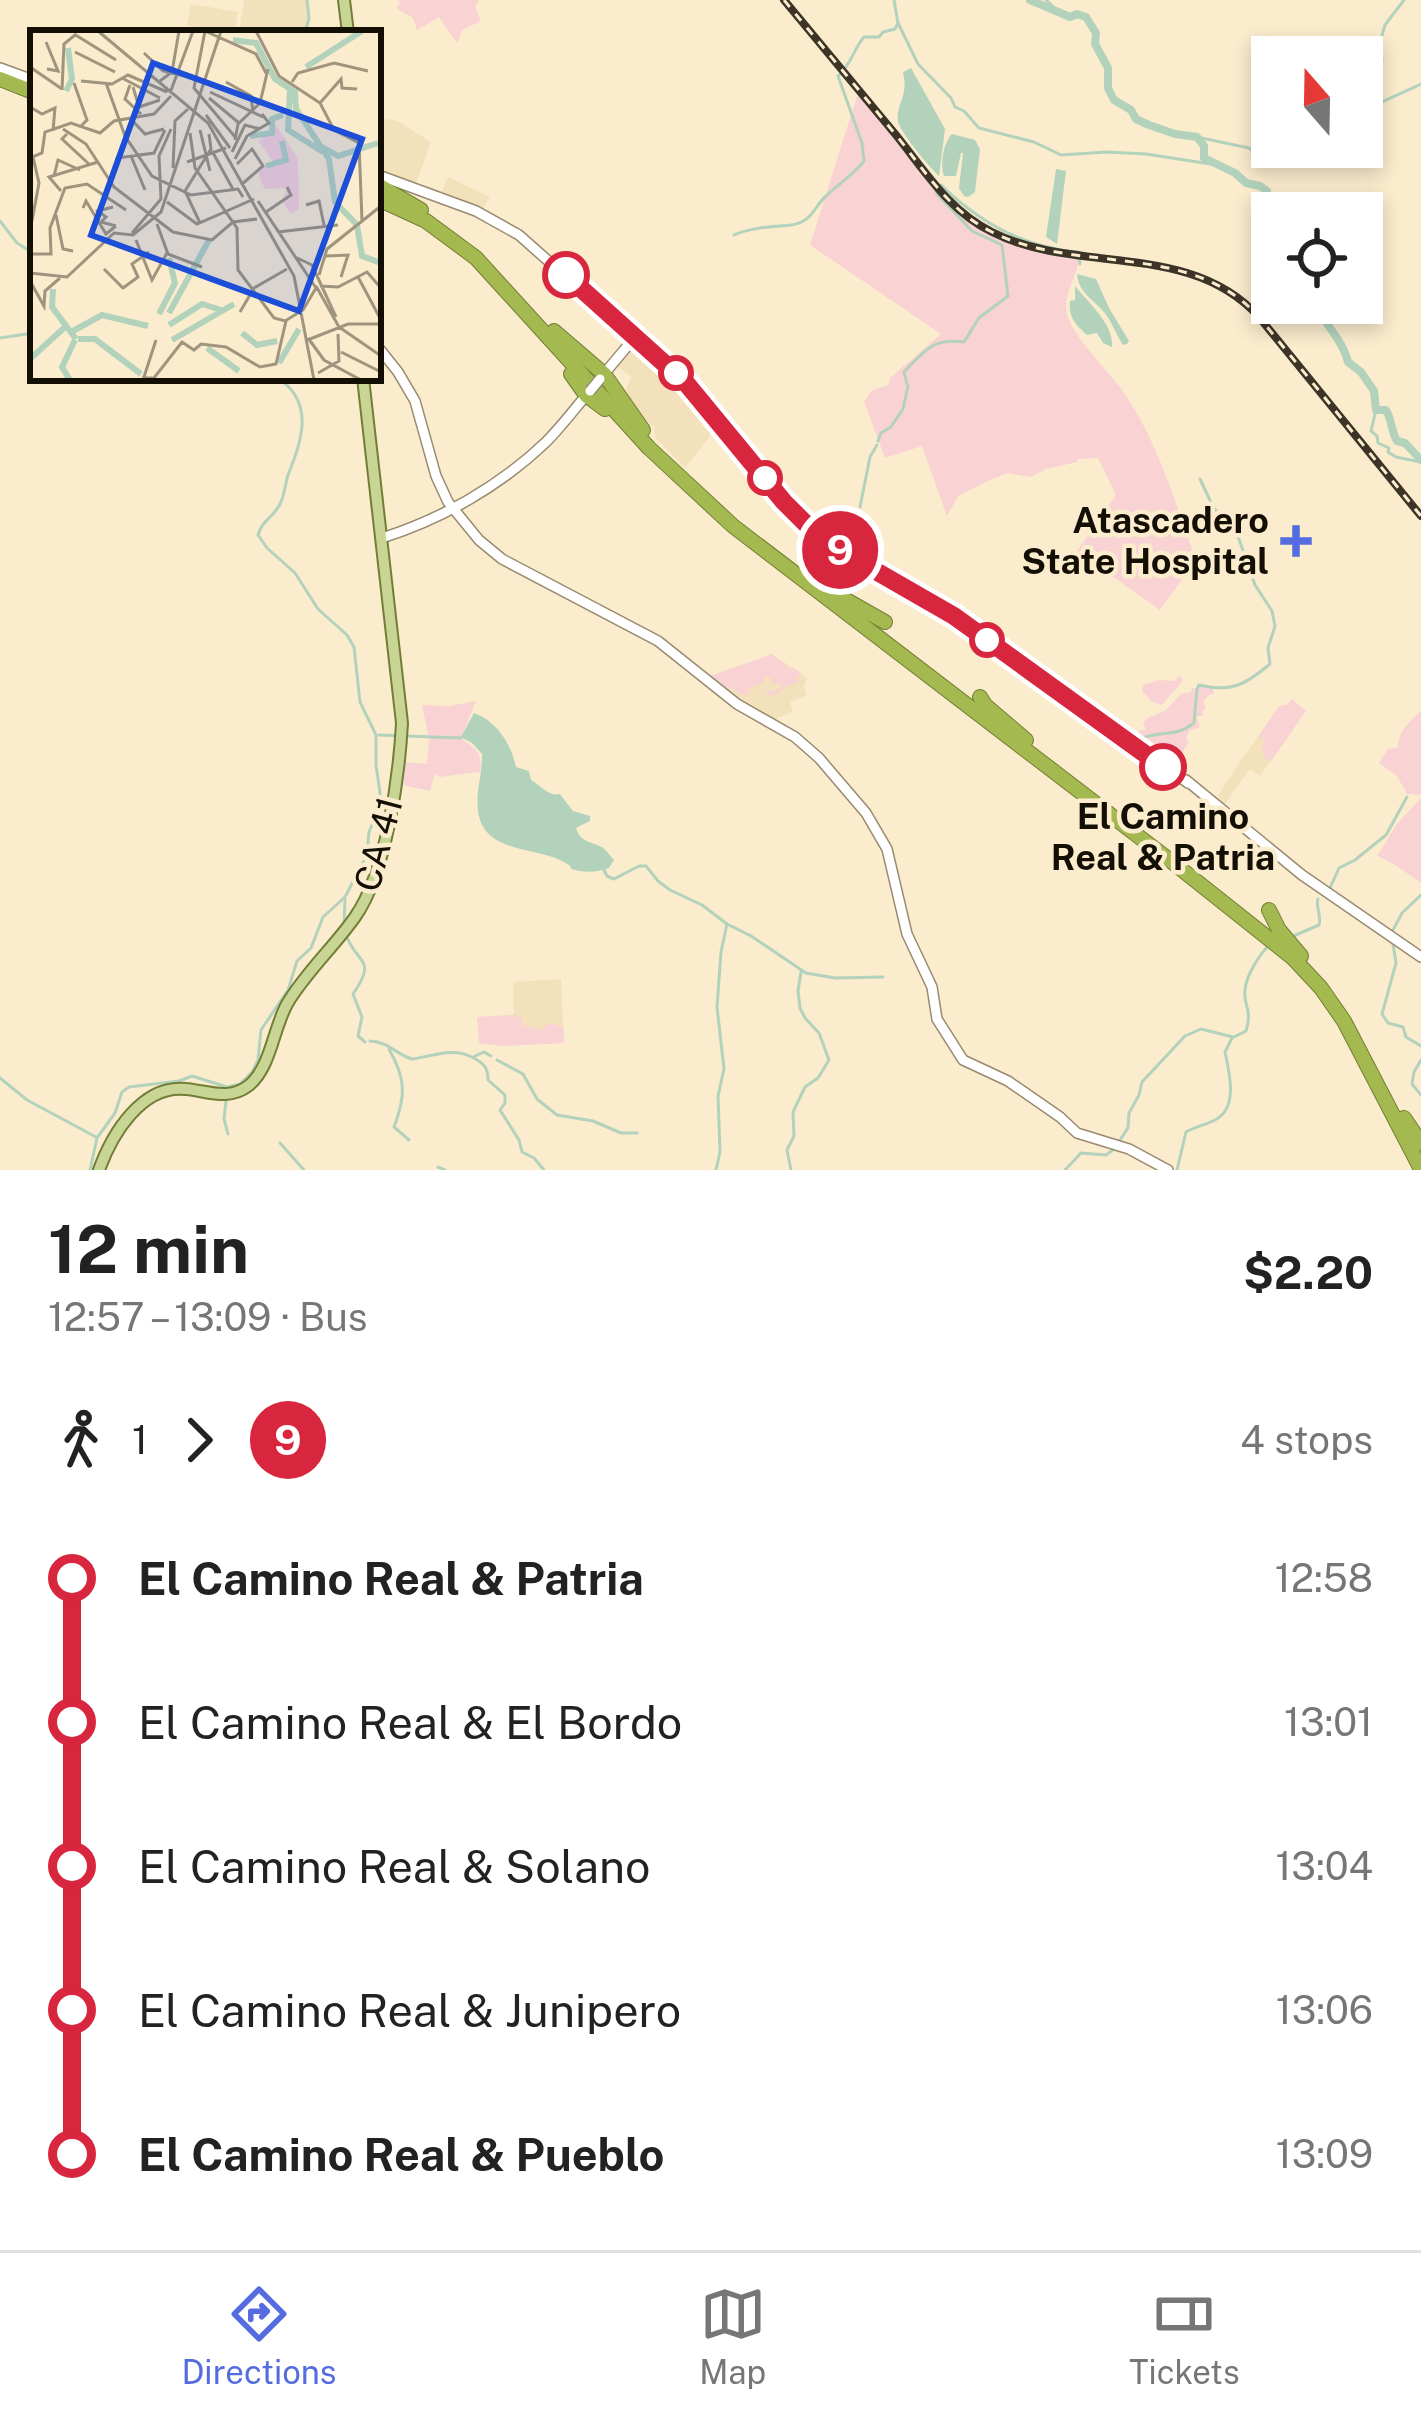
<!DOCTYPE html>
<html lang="en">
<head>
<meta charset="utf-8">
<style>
	body { margin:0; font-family:"Public Sans",sans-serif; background:#f6f6f6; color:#222; height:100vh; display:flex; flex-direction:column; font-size:45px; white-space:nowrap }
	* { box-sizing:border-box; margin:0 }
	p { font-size:39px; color:#767676 }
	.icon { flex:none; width:66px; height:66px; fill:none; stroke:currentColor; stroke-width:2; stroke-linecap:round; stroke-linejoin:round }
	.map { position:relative; height:1170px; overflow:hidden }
	.side { display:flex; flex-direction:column; background:#fff; flex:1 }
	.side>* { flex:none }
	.badge { padding:0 24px; border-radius:39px; font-size:42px; line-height:78px }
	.needle { width:78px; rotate:340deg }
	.fabs { position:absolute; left:1251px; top:36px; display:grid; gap:24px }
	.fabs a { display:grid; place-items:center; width:132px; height:132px; border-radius:0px; background:#fff; box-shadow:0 6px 18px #0003; font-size:60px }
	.map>.badge { position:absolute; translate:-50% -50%; box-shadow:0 0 0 6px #fff }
	.legs { display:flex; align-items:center; gap:18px; height:132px; padding:0 48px; font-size:39px }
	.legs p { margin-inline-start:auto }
	.headline { display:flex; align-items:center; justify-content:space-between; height:204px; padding:0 48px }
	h1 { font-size:66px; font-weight:700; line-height:90px }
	ul { padding:0 48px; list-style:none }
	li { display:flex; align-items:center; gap:42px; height:144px; font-size:45px }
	li i { display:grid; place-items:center; width:18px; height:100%; margin:0 15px; background:currentColor }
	li i::after { content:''; width:30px; height:30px; margin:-15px; border:9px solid; border-radius:50%; background:#fff }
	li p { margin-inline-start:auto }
	li:first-child i { background:linear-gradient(#0000 50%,currentColor 0) }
	li:last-child i { background:linear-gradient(currentColor 50%,#0000 0) }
	.dock { display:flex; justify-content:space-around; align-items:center; height:168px; border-top:3px solid #e0e0e0; background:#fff; font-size:33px; color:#767676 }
	.dock a { display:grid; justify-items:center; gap:6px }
	.dock .active { color:#556be0 }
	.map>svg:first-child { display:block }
	.built { fill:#f3e1bc }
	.green { fill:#f9d2d4 }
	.water { fill:#b3d2bc }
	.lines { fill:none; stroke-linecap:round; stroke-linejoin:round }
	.stream { stroke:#b3d2bc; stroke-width:3 }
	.river { stroke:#b3d2bc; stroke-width:8 }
	.secondary-casing { stroke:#988a6f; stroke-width:12 }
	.primary-casing { stroke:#727e35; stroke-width:14 }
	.motorway-casing { stroke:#727e35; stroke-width:16 }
	.secondary { stroke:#fff; stroke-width:9 }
	.primary { stroke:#c8d595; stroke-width:10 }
	.motorway { stroke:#a4b94f; stroke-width:14 }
	.rail-casing { stroke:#3c3527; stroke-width:8 }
	.rail { stroke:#fbecce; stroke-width:3; stroke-dasharray:9; stroke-linecap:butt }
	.secondary-bridge-casing { stroke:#988a6f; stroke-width:12; stroke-linecap:butt }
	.secondary-bridge { stroke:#fff; stroke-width:9 }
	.line-1-casing { stroke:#fff; stroke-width:27 }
	.line-1 { stroke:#d7263d; stroke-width:18 }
	.stop-1-dot { fill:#fff; stroke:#d7263d; stroke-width:6 }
	.poi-dot { fill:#556be0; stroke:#fbecce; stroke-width:4.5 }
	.labels { text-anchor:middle; stroke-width:9; stroke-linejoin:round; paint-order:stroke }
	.poi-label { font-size:36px; font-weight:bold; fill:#140f05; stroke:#fbecce; text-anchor:end }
	.stop-label { font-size:36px; font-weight:bold; fill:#140f05; stroke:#fbecce }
	.street-label { font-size:36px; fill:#140f05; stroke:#fbecce }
	.inset-river { fill:none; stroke:#b3d2bc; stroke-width:6 }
	.inset-road { fill:none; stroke:#9f947e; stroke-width:3 }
	.view { fill:#1d4ed8; fill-opacity:0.15; stroke:#1d4ed8; stroke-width:6 }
	.inset-edge { fill:none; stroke:#140f05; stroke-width:6 }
</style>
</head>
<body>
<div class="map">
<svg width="1421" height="1170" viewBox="0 0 1421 1170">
	<rect width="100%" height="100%" fill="#fbecce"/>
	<!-- built -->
	<g class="built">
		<path d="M244,0h63l2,18 -4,15h-66z"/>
		<path d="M191,4l47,8 -3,21h-31v-5l-17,-3z"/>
		<path d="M387,119l11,2 33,21 -16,44 -37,-16v-50z"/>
		<path d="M448,177l42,20 -7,12 -42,-15z"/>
		<path d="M634,343l49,42 35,41 -33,42 -30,-31 -1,-10 -20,-17 -4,-8 -4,-12 5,-13 -15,-12z"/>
		<path d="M772,654l35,24 -3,8 3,9 -17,7 3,10 -21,8 -33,-18 -31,-25z"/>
		<path d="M1279,706l20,15 -39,55 -10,-7 -26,36 -7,-6 8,-15z"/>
		<path d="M561,979l3,64 -60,3 -25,-3 -2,-26 37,-2 -1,-33z"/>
	</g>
	<!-- green -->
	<g class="green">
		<path d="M398,0h81l-4,6 6,15 -19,9 -5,13 -18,-26 -22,13 -4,-12 -17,-10 4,-5z"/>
		<path d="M858,93c32,38 61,82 98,115 17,14 38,22 54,37h16l54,9c-1,18 -14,35 -14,53 -1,23 43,64 56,83 35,49 54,114 74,170l-36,50 -83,-59 39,-56 -18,-37 -21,1v3l-31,7 -15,8 -24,-4 -19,8 -30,15 -11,20 -25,-70 -37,12 -21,-56 7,-11 17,-6 2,-7 51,-44 -131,-89z"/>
		<path d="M772,654l18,15 3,-2 8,6 -4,5 2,4 -14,5 -11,10 -1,-3 -5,2 -2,-5 4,-2 2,3 10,-5 -2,-4 -7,3 -1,-7 -6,-4 -3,8 -15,6 2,5 -8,1 -12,-8 -4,4 -18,-14z"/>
		<path d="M1179,676l3,2 -1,5 -19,22 -10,-3 -10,-11 1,-6 16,-5 16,1z"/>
		<path d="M1199,685l14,3 1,7 -4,-1 -7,8 3,5 -4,5 2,4h-8l4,11 -11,4 -3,7 3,4 -16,25 -38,-27 4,-2 -3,-4 4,-4h6l-3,-6 3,-5 20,-9 15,-16 10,-2 1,-4 4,1z"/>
		<path d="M1292,699l14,12 -35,50 -2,-11v9l-4,1 -3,-14 3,-5 -7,-4 21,-31 8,-1z"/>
		<path d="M476,701l-15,37c13,10 23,14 19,34l-41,5 -4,-4 -5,18 -32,-7 5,-22 24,2 2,-25 -7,-34 27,1z"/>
		<path d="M1421,711v84l-14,-1 -10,-18 -18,-13 9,-14 10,-1c-1,-15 12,-27 23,-37z"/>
		<path d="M1421,798v85l-24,-17 -20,-10 20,-32z"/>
		<path d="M515,1015l7,3 1,8 20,4 4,-7 16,4 1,16 -60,3 -25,-3 -2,-26z"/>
	</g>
	<!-- water -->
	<g class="water">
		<path d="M911,68l34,61 -6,47c-8,-7 -40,-45 -41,-55 -2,-19 11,-23 5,-49z"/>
		<path d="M952,134l23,6 5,9 -5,43 -7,5 -4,-1 -5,-8 4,-35h-2l-5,23h-12c-4,-11 -1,-33 8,-42z"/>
		<path d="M1056,169l10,2 -9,73 -11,-7z"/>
		<path d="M1077,274l19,5 13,29 20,33 -2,3 -4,1c-6,-9 -10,-20 -16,-29 -11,-16 -28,-21 -30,-42z"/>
		<path d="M1075,286c15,18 39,39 37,61l-9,-4 -6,-10 -10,2c-11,-10 -19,-18 -17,-34l5,-1z"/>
		<path d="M474,713c23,8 37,31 42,54l13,4 2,9c10,5 17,17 29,14l13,17 17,5v5l-14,7c4,12 10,13 21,17 7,2 12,9 17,15l-5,8c-10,3 -18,5 -29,3 -16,-3 -2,-1 -16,-9 -24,-14 -73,-9 -84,-42 -7,-22 3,-46 2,-66l-10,-11 -11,-6z"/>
	</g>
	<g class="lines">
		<!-- stream -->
		<g class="stream">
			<path d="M894,0l4,23 20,41 33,34 4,9 9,4 15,17 55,14 27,13 45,-3 40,2 71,11"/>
			<path d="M1046,0l14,13"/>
			<path d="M305,33l4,-15 -2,-18"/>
			<path d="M1362,95l18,-26 2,-8 -3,-15 6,-21 19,-25"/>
			<path d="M1362,106h11l48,-22"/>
			<path d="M1197,137l52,11 16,13 11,-5 37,1 5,-2v-8"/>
			<path d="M0,221l17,22 16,10"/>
			<path d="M734,235c18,-8 38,-8 57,-10 22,-3 23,-19 36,-30 13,-12 26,-20 37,-34l-2,-18 -24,-67c13,-11 15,-26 26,-39h15l4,-5 12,-3 3,-6"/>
			<path d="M0,338l33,-5"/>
			<path d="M907,384l-3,-12c21,-22 29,-34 60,-30l15,-24 29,-22 -6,-51 -30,-14 -35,-37 -1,-4 5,-5c39,38 83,63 138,67l1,12"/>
			<path d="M1376,410l-5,21 6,5 1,7 11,5 -1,4 8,5 25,5"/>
			<path d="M892,425l11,-16 5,-23"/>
			<path d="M878,441l3,-8 10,-6"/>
			<path d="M860,507l10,-50 7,-12"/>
			<path d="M379,735l82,3"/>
			<path d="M1142,738c20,-7 34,-1 52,-15l3,-34 2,-4c33,8 47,-1 71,-21l-2,-16 7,-22 -3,-15 -17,-26 -16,-46 -26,-32 -13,-28"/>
			<path d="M604,870l3,6 7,3 25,-13h7l12,15 12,9 32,15 25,19 24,12 55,37 29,5 48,-1"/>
			<path d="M1330,888l9,-20 16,-8 31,-25 21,-38"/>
			<path d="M344,926l1,-27"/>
			<path d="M1392,932l10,-19 19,-18"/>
			<path d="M346,935c11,30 32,23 7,59l9,23 -4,19 7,6"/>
			<path d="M1291,937l28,-12c3,-9 -4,-19 -1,-26"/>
			<path d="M1393,944l3,19 -14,51 6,9 15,4 3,10 15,9"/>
			<path d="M370,1041c19,1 27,14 42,18 22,-3 40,-12 60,-2 13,7 16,11 16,23l17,15v8l-5,7 19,30 3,12 12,6 10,12"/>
			<path d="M389,1049c17,30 17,47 5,78l15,13"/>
			<path d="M475,1056l9,-4 7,4"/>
			<path d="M497,1060l26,14 14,25 20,16 36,6 28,12h16"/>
			<path d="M1421,1060l-7,12 -2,12 9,11"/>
			<path d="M0,1078l27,22 69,37"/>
			<path d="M226,1101l-2,18 4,15"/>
			<path d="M280,1143l24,27"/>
			<path d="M438,1167l7,3"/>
			<path d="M90,1170l7,-32 18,-25 7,-21 7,-5 50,-6 13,-5 35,11 13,-3 12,-12 6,-12 3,-30 27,-40 9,-29 14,-13 12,-31 22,-20 22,-42 2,-23 11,-26v-13l-4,-28v-30l-16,-33 -6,-55 -7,-12 -29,-26 -23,-36 -28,-25 -9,-13c4,-15 16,-18 22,-31 5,-9 5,-20 8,-29 14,-35 27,-72 -10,-97"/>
			<path d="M716,1170l4,-18 -2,-56 6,-27 -7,-62 4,-55 6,-28"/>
			<path d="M791,1170l-4,-20 7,-14 -1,-24 12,-25 13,-9 11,-18 -10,-27 -14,-15 -5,-10 -2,-17 3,-19"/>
			<path d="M1065,1170l16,-17 25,2 8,-6 14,-21 1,-15 10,-18 3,-13 43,-46 16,-7 32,8"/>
			<path d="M1177,1170l9,-38c9,-5 19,-7 29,-12 24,-12 14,-49 10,-68l7,-14 14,-7c7,-22 -3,-25 -1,-41 1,-15 15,-36 25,-46"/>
		</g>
		<!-- river -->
		<g class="river">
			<path d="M1030,0l40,17 7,-3 9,3 10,16 -1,11 13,24v20l6,12 17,10 5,9 13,6 26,9 22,3 7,9v12l31,15 11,10 14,3 7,5 5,27"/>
			<path d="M1315,303c9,21 28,37 33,59l13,10 13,19 2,19h10c6,10 5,21 11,31l8,2 16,17"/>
		</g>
		<!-- secondary casing -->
		<g class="secondary-casing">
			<g id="secondary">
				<path d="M0,68l33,12"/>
				<path d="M378,175l98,36 43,24 167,148 102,124 27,26 26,18 113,66 234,166"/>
				<path d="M378,347l20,25 17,29 21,75 12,26 31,38 23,19 156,82 79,63 58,33 24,21 47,55 21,36 20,85 25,53 5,32 26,41 45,21 52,36 17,16 52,16 39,21"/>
				<path d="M604,374l31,-37"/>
				<path d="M382,538c60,-19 118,-52 164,-96 16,-16 29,-34 44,-51"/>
				<path d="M1186,780l116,95 119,82"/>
			</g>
		</g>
		<!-- primary casing -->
		<g class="primary-casing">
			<g id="primary">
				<path d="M344,0l4,33"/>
				<path d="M99,1170c13,-36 43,-86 87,-81 22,2 42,12 62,-3 23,-18 25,-57 39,-82 18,-31 47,-57 68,-87 31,-44 44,-139 47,-194l-39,-345"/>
			</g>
		</g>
		<!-- motorway casing -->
		<g class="motorway-casing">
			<g id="motorway">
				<path d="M0,79l33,13"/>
				<path d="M378,185l43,25"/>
				<path d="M378,199l48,22 50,37 173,190 84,78 443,339 117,93 28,30 23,33 77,148"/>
				<path d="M554,331l50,43 39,56"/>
				<path d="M571,374l15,21 19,14"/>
				<path d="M832,592l53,30"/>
				<path d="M980,697l5,8 41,35"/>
				<path d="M1269,910l10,20 22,26"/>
				<path d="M1404,1118l17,25"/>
			</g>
		</g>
		<!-- secondary -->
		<use href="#secondary" class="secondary"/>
		<!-- primary -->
		<use href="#primary" class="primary"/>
		<!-- motorway -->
		<use href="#motorway" class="motorway"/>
		<!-- rail casing -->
		<g class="rail-casing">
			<path id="rail" d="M784,0c37,45 75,90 112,135 29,36 53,76 96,97 84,43 198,8 267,85l162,199"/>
		</g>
		<!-- rail -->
		<use href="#rail" class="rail"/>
		<!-- secondary-bridge casing -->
		<g class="secondary-bridge-casing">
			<path id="secondary-bridge" d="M590,391l10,-12"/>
		</g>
		<!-- secondary-bridge -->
		<use href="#secondary-bridge" class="secondary-bridge"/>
	</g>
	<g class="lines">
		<!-- line-1 casing -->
		<g class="line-1-casing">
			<path id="line-1" d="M566,275l120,108 98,119 31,31 26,18 113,65 209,151"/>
		</g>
		<!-- line-1 -->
		<use href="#line-1" class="line-1"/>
	</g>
	<!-- markers -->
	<g class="stop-1-dot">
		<circle cx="566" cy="275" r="21"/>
		<circle cx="676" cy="373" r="15"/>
		<circle cx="765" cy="478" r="15"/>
		<circle cx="987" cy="640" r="15"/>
		<circle cx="1163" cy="767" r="21"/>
	</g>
	<path class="poi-dot" d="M1290 523h12v12h12v12h-12v12h-12v-12h-12v-12h12z"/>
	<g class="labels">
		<!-- poi labels -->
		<g class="poi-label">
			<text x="1269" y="533">Atascadero<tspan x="1269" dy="41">State Hospital</tspan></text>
		</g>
		<!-- stop labels -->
		<g class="stop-label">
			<text x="1163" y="829">El Camino<tspan x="1163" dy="41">Real &amp; Patria</tspan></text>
		</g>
		<!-- street labels -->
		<g class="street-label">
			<text transform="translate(378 844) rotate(-75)" y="13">CA 41</text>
		</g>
	</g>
	<!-- overview -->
	<g transform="translate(30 30)">
		<rect width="351" height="351" fill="#fbecce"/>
		<path d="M244,92l24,36 1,51 -8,5 -9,-13 5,-13 -22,1 -6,-12v-9l14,-6 -14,-20z" fill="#f9d2d4"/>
		<path class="inset-river" d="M203,10l23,3 19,36 20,13 1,17 33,50 6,43 22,23 5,31 19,7M276,37l56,-36M260,60l-2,40 35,22M36,61l6,-12 -4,-31M220,106l22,-3v-14l11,-4M292,117l16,9 40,-13M236,136l20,-6 -4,-19M23,259l-1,18 24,32M139,283l40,-73M129,284l16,-31 -6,-25M139,295l33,-21 19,6M43,301l29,-16 46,11M212,303l15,12 20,-4M48,309h17l46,35M142,310l62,-36M177,318l32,23M0,329l35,-32M249,333l20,-34M40,350l-8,-13 13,-27"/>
		<path class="inset-road" d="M68,1l110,92 86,153 20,104M175,1l-11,57 42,50M175,1l51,23 10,19M226,1l23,45 41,27 14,27 25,13 3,78M44,4l42,26M16,12l12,29 -11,-2M45,22l40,20M114,23l19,18 25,6M0,37l32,22M92,48l38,20M51,51l31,3 16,-9 39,17M130,51l12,-9 7,-41M196,52l25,14 2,16M262,52l6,-9 36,-10 34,8M44,53l13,37 -6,6M76,53l19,53 27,40 39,19 47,-6 5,8M100,55l-5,14 16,15M103,57l6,20 21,-7M32,60l2,-46 11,-9M180,62l53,25M140,63l23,-62M179,68l30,25M290,73l21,-24 1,9 15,1M0,77l12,7 13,-6 -2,23M176,85l24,33M100,88l15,16 19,-5M33,99l23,15 28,43 59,45 39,8 21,-18 24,-3M170,100l10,41M160,103l5,35 42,60 1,42 36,48 11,3 18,-11 13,-22M37,104l-5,5 28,26M205,110l3,-16 22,-21 8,-34M182,121l22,40M202,122l13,-27 15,4M101,126l14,34M0,128l12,-5 3,-21 26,-9 29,10 14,-12 40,-7 17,-18M205,129l12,-23 22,-13 -7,-9M157,132l39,-14M207,134l15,-15 11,17 -22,19M143,138l2,-47 13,-12M24,146l4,-16 22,10M82,151l5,-23 37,-5 11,-23M31,161l-12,-14 49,-15M228,171l58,87M137,172l30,22 57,-25M276,175l13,-4 5,24M83,177l-15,4 8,6 -5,5 15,4M53,178l3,-7 20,33 10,-8M236,182l25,-17 -4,-8M26,185l7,34 10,2M2,191l7,-38 -6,-26M170,193l-15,-32 26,-42 -2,-15M127,194l11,30 34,13M248,202l60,-7M102,203l29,-34 -2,-43 12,-27M106,210l16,40 15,-27M0,224h21l-1,-26 15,-40 22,-4 39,26M296,226l22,-1 -7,22M265,227l17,8 24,52M74,239l19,19 15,-11 -6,-13 17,-12M0,243l37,4 47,-44 19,2 28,-23 60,-181M289,245l8,-26 54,-43M328,247l23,43M0,251l14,25 1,-15 15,-13M286,256l23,41 42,29M290,256l18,1 29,-15 14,16M210,282l14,-24 33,-19M278,308l16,22 37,20M280,309l38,-15h33M311,322l40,20M288,343l21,-12 -1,-27M112,348h12l28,-36 12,8 7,-6 25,3 34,20 16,-3 10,-43M113,350l13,-40"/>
		<path class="view" d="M123,33l209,76 -63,172 -208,-76z"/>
		<rect width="351" height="351" class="inset-edge"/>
	</g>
</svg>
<div class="fabs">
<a><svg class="needle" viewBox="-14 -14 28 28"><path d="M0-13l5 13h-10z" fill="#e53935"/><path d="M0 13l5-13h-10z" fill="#767676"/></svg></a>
<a><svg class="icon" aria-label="locate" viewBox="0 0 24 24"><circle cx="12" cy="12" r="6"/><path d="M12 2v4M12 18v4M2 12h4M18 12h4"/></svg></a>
</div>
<b class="badge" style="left:840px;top:550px;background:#d7263d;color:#fff">9</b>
</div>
<section class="side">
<div class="headline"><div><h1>12 min</h1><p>12:57 – 13:09 · Bus</p></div><b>$2.20</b></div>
<div class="legs"><svg class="icon" aria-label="walk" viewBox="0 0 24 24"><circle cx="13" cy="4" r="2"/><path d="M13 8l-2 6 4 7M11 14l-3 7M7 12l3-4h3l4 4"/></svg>1<svg class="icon" aria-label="forward" viewBox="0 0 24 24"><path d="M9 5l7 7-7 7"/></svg><b class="badge" style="background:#d7263d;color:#fff">9</b><p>4 stops</p></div>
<ul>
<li><i style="color:#d7263d"></i><b>El Camino Real &amp; Patria</b><p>12:58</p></li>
<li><i style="color:#d7263d"></i><span>El Camino Real &amp; El Bordo</span><p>13:01</p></li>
<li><i style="color:#d7263d"></i><span>El Camino Real &amp; Solano</span><p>13:04</p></li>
<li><i style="color:#d7263d"></i><span>El Camino Real &amp; Junipero</span><p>13:06</p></li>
<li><i style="color:#d7263d"></i><b>El Camino Real &amp; Pueblo</b><p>13:09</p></li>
</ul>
</section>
<nav class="dock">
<a class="active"><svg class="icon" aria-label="directions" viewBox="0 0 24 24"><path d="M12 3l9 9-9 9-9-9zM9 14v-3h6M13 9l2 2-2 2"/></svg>Directions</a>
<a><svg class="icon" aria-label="map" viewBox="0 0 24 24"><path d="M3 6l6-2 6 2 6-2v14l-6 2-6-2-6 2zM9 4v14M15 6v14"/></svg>Map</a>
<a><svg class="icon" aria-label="tickets" viewBox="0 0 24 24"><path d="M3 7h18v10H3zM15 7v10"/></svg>Tickets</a>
</nav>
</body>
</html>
